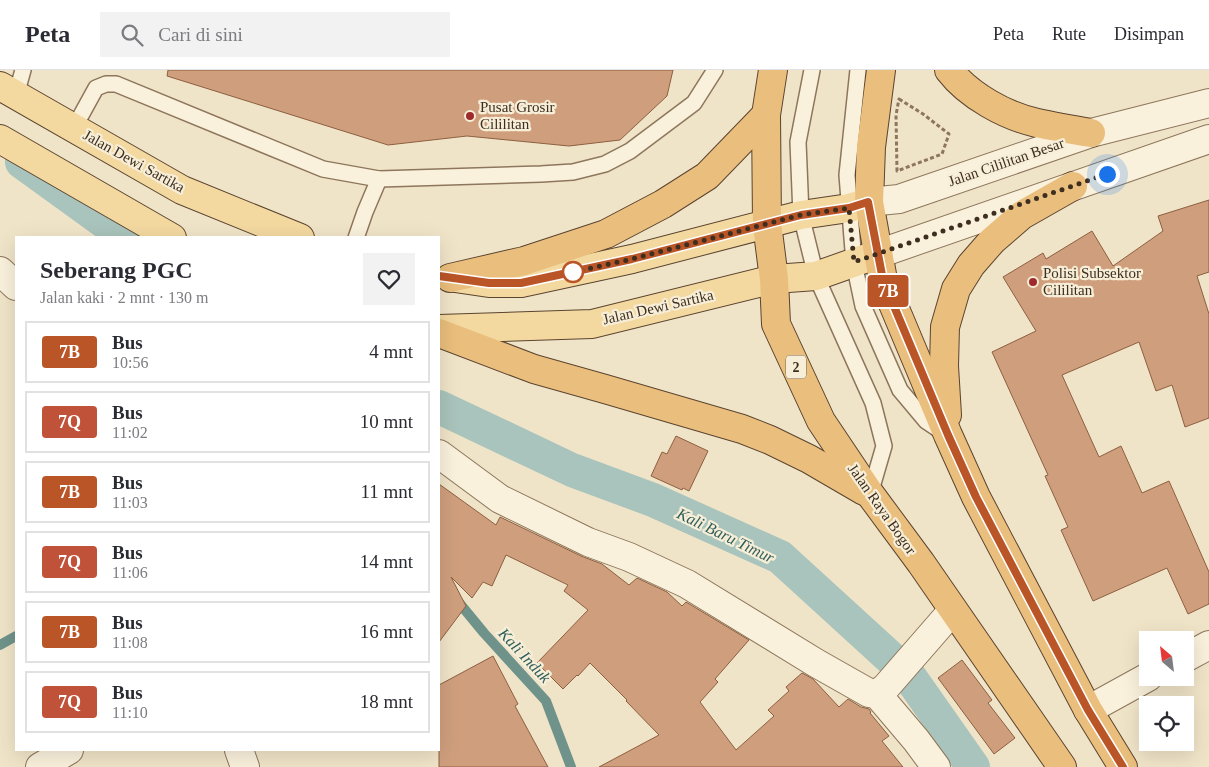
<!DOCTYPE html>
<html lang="id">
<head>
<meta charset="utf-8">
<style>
	body { margin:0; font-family:Georgia,serif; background:#f2f2f3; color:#2b2b33; height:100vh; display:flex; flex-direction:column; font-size:19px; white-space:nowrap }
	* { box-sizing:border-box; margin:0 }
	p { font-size:16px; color:#7c7c81 }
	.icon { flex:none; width:28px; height:28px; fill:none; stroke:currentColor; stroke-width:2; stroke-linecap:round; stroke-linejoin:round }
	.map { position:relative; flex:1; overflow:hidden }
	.side { position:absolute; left:15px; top:166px; width:425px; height:515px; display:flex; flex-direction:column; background:#fff; border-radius:0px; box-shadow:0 5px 20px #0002 }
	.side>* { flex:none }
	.badge { padding:0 10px; border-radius:4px; font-size:18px; line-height:32px }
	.needle { width:32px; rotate:332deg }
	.tools { position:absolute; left:1139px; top:561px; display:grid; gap:10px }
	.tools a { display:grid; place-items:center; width:55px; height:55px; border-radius:0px; background:#fff; box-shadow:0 5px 20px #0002; font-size:25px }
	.you { position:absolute; width:25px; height:25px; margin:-12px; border:4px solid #fff; border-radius:50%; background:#1a73e8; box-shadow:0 0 0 8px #1a73e833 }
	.map>.badge { position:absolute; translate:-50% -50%; box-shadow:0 0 0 2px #fff }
	.round { display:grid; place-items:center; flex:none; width:52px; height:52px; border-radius:0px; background:#f2f2f3 }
	.headline { display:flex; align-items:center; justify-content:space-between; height:85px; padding:0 25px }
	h1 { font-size:24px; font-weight:600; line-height:38px }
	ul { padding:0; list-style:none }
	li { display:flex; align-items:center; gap:15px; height:62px; margin:0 10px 8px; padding:0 15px; border:2px solid #e1e1e2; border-radius:0px }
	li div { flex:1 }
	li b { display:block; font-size:19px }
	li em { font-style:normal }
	li .badge { min-width:55px; font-weight:700; text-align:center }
	header { display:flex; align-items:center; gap:30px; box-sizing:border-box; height:70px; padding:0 25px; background:#fff; border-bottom:1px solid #e1e1e2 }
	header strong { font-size:24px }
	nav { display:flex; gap:28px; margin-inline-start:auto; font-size:18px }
	.search { width:350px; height:45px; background:#f2f2f3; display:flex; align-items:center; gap:12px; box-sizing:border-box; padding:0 18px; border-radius:0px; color:#7c7c81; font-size:19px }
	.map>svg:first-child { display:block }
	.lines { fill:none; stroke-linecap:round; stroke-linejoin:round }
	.stream { stroke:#6f938a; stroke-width:10 }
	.canal { stroke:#a9c4bc; stroke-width:34 }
	.building { fill:#cf9f7d; stroke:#8d5f41 }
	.service-casing { stroke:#8d765c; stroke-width:18 }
	.minor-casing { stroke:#8d765c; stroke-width:30 }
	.tertiary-casing { stroke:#8d765c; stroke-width:30 }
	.primary-casing { stroke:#5b4430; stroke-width:30 }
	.trunk-casing { stroke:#5b4430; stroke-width:30 }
	.path { stroke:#8d765c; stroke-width:3; stroke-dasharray:4 2.5; stroke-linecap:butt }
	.service { stroke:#faf1dc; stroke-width:15 }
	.minor { stroke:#faf1dc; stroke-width:28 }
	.tertiary { stroke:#faf1dc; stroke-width:28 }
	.primary { stroke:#f3d9a0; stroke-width:28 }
	.trunk { stroke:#eabe7c; stroke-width:28 }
	.line-casing { stroke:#fff; stroke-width:11 }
	.line { stroke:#ba5527; stroke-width:8 }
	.walk { stroke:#3d2e20; stroke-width:5; stroke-dasharray:0 9 }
	.poi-dot { fill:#9e2a2b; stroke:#f7eed8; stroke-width:2 }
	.stop-dot { fill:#fff; stroke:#ba5527; stroke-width:2.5 }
	.labels { text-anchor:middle; stroke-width:4.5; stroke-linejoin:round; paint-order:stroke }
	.shield { fill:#f7eed8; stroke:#756857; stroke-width:1 }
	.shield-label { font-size:14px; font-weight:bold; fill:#3d2e20 }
	.poi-label { font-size:15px; fill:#3d2e20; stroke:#f7eed8; text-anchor:start }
	.street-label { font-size:15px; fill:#3d2e20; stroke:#f7eed8 }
	.water-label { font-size:16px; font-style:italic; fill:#2f5d5a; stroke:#f7eed8 }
</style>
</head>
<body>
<header>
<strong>Peta</strong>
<div class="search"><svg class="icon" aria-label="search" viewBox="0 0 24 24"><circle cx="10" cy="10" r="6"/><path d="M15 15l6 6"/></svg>Cari di sini</div>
<nav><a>Peta</a><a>Rute</a><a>Disimpan</a></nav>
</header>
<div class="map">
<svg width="1209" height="697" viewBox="0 0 1209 697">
	<rect width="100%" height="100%" fill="#f0e4c8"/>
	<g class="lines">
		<!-- stream -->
		<g class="stream">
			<path d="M456,529l28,34 62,68 25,66"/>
			<path d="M0,575l16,-9"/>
		</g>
		<!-- canal -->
		<g class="canal">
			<path d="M22,92l105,76"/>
			<path d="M439,337l133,63 81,30 127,57 127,116 66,94"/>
		</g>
	</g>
	<!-- building -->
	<g class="building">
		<path d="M168,0h505l-6,26 -47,44 -51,6 -102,-10 -79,9 -221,-69z"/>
		<path d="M1209,130v72l-12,4 12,38v104l-24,9 -13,-42 -16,6 -17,-49 -77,33 37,82 22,-11 21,47 27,-12 40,91v32l-21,10 -21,-46 -74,33 -32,-71 7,-3 -23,-51 3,-1 -56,-123 44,-21 -33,-54 40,-24 3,6 46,-28 21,35 50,-35 -5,-15z"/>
		<path d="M676,366l32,15 -19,40 -6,-3 -1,2 -31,-14 11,-24 5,2z"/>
		<path d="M439,414l57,41 4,-8 81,39 21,8 27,21 8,-7 30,14 15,14 4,-4 63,38 -34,39 3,3 -18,20 36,48 38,-34 -6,-6 21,-19 -3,-4 16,-14 11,6 26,28 9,-8 13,8 8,2 2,3 -1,1 19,23 -7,5 21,26h-304l60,-32 -33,-34 1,-1 -37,-37 -12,13 -1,-1 -14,14 -26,-26 51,-53 -24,-19 4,-6 -62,-30 -14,31 -9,-4 -11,16 -21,-21 15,29 -27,36z"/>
		<path d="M493,586l25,48 -3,2 33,61h-109v-82z"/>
		<path d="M962,590l30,40 -4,3 27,35 -21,16 -56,-76z"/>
	</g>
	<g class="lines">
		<!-- service casing -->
		<g class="service-casing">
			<g id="service">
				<path d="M812,0l-14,72 3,73 15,61 57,127 11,43 -14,48"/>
				<path d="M858,0l-11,105 7,88 9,43 37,84 26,31 18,12"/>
				<path d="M16,25l7,-25"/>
				<path d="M74,58l22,-40 10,-4h10l207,85 56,10 162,-5 32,-2 32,-8 25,-13 64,-48 21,-33"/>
				<path d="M356,168l9,-26 14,-33"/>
			</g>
		</g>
		<!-- minor casing -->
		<g class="minor-casing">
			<g id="minor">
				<path d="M439,384l61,45 88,43 41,15 58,27 129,79 53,30 8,1 39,46 20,27"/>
				<path d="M1185,588l24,-13"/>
				<path d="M877,624l9,-7 67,-77"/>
				<path d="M1088,640l60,-33"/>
				<path d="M239,680l6,17"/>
			</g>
		</g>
		<!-- tertiary casing -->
		<g class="tertiary-casing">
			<g id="tertiary">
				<path d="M869,132l30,-3 192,-66 118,-30"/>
				<path d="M878,184l331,-115"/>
				<path d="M0,201l16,15"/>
				<path d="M40,697l29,-17"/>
			</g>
		</g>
		<!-- primary casing -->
		<g class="primary-casing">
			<g id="primary">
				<path d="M0,16l182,104 118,48"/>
				<path d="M0,69l172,99"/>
				<path d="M455,208l34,5h32l111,-24 169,-44 48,-7 20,-6"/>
				<path d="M439,259l153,-5 182,-45 42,-3 62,-22"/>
			</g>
		</g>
		<!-- trunk casing -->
		<g class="trunk-casing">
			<g id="trunk">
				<path d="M773,0l-7,45 1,109 7,55 2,45 45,97 49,73 51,69 141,204"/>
				<path d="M881,0l-10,77 -2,55 14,78 65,155 28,62 112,213 35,57"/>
				<path d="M949,0c20,26 57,46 88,53 18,4 36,7 54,10"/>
				<path d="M450,208l74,-17 82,-27 57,-30 44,-28 59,-61"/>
				<path d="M439,263l95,36 71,20 137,40 28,11 39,19 55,32"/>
				<path d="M947,345l-3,-49 1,-39 11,-38 15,-24 21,-24 30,-26 51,-29"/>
			</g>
		</g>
		<!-- path -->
		<path class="path" d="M899,29l24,15 26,20 -7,20 -45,17 -1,-56z"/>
		<!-- service -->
		<use href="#service" class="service"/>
		<!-- minor -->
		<use href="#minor" class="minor"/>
		<!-- tertiary -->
		<use href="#tertiary" class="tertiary"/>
		<!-- primary -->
		<use href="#primary" class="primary"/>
		<!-- trunk -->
		<use href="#trunk" class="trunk"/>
	</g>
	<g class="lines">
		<!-- line casing -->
		<g class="line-casing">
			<path id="line" d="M439,206l50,7h32l111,-24 169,-44 48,-7 19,-6 15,78 65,155 28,62 112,213 35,57"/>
		</g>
		<!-- line -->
		<use href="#line" class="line"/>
		<!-- walk -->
		<path class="walk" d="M573,202l59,-13 169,-44 48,-7 5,54 253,-88"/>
	</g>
	<!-- markers -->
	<g class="poi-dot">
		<circle cx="470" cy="46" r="5"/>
		<circle cx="1033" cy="212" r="5"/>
	</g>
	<circle class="stop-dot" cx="573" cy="202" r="10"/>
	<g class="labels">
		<!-- shield labels -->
		<rect class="shield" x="786" y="285.5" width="20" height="23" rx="4"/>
		<g class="shield-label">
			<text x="796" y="302">2</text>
		</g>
		<!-- poi labels -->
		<g class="poi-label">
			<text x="480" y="42">Pusat Grosir<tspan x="480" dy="17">Cililitan</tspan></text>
			<text x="1043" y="208">Polisi Subsektor<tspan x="1043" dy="17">Cililitan</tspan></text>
		</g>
		<!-- street labels -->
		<g class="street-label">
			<text transform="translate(134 91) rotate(29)" y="5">Jalan Dewi Sartika</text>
			<text transform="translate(1006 92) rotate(-19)" y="5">Jalan Cililitan Besar</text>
			<text transform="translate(658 237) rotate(-13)" y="5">Jalan Dewi Sartika</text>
			<text transform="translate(882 439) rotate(55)" y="5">Jalan Raya Bogor</text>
		</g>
		<!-- water labels -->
		<g class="water-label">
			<text transform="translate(726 465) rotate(26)" y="6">Kali Baru Timur</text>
			<text transform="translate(525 585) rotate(47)" y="6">Kali Induk</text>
		</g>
	</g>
</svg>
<div class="tools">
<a><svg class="needle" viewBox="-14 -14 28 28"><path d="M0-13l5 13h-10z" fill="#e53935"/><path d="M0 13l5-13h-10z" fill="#7c7c81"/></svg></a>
<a><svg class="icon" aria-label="locate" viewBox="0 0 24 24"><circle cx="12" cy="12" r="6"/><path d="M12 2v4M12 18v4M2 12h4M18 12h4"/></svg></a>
</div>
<div class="you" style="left:1107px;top:104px"></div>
<b class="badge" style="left:888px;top:221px;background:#ba5527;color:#fff">7B</b>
<section class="side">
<div class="headline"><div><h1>Seberang PGC</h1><p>Jalan kaki · 2 mnt · 130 m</p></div><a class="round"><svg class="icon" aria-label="heart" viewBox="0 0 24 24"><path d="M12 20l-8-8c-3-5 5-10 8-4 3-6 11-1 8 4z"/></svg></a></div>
<ul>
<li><span class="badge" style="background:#ba5527;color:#fff">7B</span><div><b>Bus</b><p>10:56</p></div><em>4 mnt</em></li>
<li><span class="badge" style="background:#c1523a;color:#fff">7Q</span><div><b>Bus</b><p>11:02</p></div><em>10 mnt</em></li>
<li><span class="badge" style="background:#ba5527;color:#fff">7B</span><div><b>Bus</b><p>11:03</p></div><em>11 mnt</em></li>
<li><span class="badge" style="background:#c1523a;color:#fff">7Q</span><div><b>Bus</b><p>11:06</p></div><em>14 mnt</em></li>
<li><span class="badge" style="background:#ba5527;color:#fff">7B</span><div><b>Bus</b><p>11:08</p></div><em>16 mnt</em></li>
<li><span class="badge" style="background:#c1523a;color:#fff">7Q</span><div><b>Bus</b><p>11:10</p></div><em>18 mnt</em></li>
</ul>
</section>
</div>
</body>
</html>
